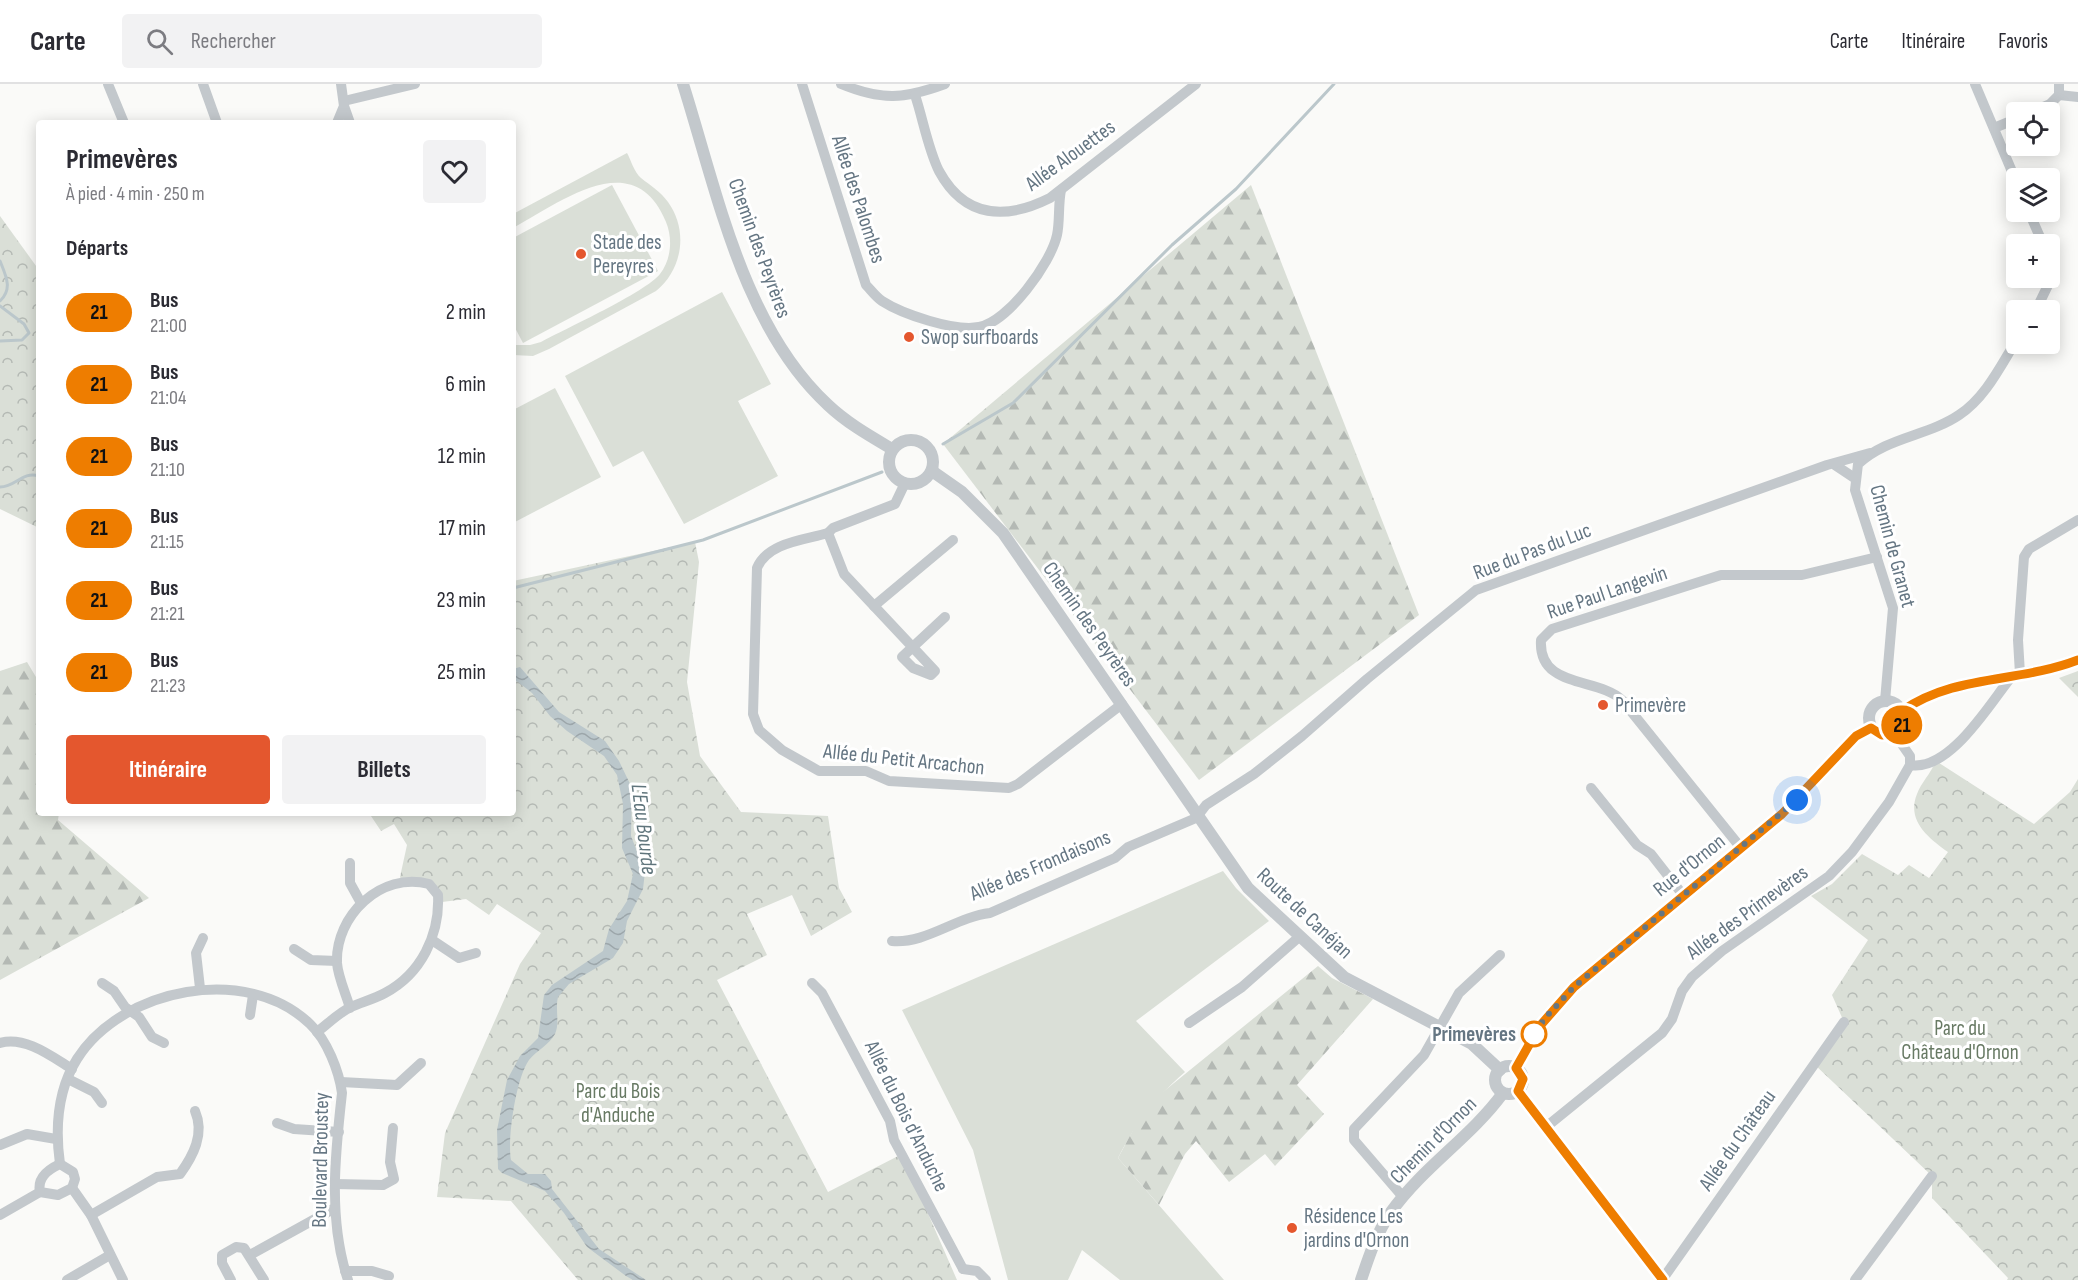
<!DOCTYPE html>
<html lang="fr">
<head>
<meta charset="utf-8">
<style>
	body { margin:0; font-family:"Sofia Sans Condensed",sans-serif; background:#f2f2f3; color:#2b2b33; height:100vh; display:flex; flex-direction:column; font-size:22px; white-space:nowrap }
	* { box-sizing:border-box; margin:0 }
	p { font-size:20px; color:#7c7c81 }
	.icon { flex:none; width:33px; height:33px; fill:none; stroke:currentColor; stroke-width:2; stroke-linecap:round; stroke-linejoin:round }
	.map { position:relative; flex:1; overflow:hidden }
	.drawer { position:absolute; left:36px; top:36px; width:480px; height:696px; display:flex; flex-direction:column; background:#fff; border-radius:6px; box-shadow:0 3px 15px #0003 }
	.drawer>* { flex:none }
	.badge { padding:0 12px; border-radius:20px; font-size:21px; line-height:39px }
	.tools { position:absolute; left:2006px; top:18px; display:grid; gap:12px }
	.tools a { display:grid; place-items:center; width:54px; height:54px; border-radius:6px; background:#fff; box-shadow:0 3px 15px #0003; font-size:30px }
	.you { position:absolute; width:30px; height:30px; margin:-15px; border:4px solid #fff; border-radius:50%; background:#1a73e8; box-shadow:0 0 0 9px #1a73e833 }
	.map>.badge { position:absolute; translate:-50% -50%; box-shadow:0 0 0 3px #fff }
	h2 { padding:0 30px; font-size:22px; line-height:54px }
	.round { display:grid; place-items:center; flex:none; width:63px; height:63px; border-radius:6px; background:#f2f2f3 }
	.summary { display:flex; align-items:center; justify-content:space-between; height:102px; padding:0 30px }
	h1 { font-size:28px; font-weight:700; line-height:45px }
	.primary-button { display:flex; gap:12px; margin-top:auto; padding:12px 30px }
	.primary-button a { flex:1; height:69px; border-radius:6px; background:#e4572e; color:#fff; font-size:24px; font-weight:700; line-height:69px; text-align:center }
	.primary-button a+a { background:#f2f2f3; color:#2b2b33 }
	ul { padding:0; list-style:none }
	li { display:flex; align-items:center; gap:18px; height:72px; padding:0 30px }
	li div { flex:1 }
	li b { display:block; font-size:22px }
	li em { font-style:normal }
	li .badge { min-width:66px; font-weight:700; text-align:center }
	header { display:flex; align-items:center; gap:36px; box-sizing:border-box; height:84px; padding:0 30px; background:#fff; border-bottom:2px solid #e1e1e2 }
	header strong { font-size:28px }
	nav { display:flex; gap:33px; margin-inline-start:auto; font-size:21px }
	.search { width:420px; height:54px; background:#f2f2f3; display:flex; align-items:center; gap:15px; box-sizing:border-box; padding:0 21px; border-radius:6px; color:#7c7c81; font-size:22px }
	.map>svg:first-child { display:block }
	.green { fill:#dadfd7 }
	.forest { fill:url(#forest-firs) }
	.park { fill:url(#park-crowns) }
	.water { fill:url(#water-waves) }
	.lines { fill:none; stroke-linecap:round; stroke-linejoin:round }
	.stream { stroke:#bbc7cb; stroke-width:3 }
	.minor { stroke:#c3c8cc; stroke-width:10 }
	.tertiary { stroke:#c3c8cc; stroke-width:12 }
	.line-casing { stroke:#fff; stroke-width:14 }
	.line { stroke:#ee7d00; stroke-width:9 }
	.walk { stroke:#657683; stroke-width:6; stroke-dasharray:0 10.8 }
	.poi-dot { fill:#e4572e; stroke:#fff; stroke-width:2 }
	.stop-dot { fill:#fff; stroke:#ee7d00; stroke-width:3 }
	.labels { text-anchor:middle; stroke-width:6; stroke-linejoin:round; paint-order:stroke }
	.street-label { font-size:21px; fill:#657683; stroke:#fff }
	.poi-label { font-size:21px; fill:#657683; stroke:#fff; text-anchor:start }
	.park-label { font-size:21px; fill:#687a64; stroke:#fff }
	.stop-label { font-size:21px; font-weight:bold; fill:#657683; stroke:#fff; text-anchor:end }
	.water-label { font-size:22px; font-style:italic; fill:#60757c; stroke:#fff }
</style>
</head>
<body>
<header>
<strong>Carte</strong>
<div class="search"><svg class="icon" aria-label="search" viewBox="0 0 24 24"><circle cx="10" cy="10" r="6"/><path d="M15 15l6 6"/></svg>Rechercher</div>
<nav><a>Carte</a><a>Itinéraire</a><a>Favoris</a></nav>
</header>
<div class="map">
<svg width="2078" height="1196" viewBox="0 0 2078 1196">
	<defs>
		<pattern id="forest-firs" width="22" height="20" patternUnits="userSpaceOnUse" patternTransform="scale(1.5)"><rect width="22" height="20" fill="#dadfd7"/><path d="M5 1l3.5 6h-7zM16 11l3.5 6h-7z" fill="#b4b9b4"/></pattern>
		<pattern id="park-crowns" width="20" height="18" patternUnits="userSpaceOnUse" patternTransform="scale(1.5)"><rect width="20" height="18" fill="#dadfd7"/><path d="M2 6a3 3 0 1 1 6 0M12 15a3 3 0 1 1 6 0" fill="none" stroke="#b4b9b4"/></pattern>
		<pattern id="water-waves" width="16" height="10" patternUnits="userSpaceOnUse" patternTransform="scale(1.5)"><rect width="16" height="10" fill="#bbc7cb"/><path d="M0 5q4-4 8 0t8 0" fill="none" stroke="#9ca6aa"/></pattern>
	</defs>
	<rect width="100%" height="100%" fill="#fafaf8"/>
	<!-- green -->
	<g class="green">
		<path d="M627,69c4,7 7,19 14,25 10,8 19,13 27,24 21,29 14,68 -12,89l-107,58 -16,7 -20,-1v-10h17l11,-3c24,-13 105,-50 119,-68 11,-14 13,-35 6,-52 -32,-78 -105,-20 -153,6v-14z"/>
		<path d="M612,101l46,86 -135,72 -10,-19v-86z"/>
		<path d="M722,208l49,92 -33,17 40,75 -94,48 -41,-73 -30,16 -48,-91z"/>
		<path d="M555,304l46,89 -88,46v-113z"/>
		<path d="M1223,787l13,17 33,33 -133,100 49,51c-33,29 -47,48 -67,86l106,122h-104l-38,-30 -14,30h-60l-35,-130 -71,-140z"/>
	</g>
	<!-- forest -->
	<g class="forest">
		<path d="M1251,101l168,430 -220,165 -256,-336z"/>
		<path d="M27,578l12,20v131h20l-1,7 91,78 -149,82v-309z"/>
		<path d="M1318,882l14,12 41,21 -76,86 27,29 -49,52 -10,-12 -36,28 -33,-41 -11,13 -26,51 -41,-47 20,-37 20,-25z"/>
	</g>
	<!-- park -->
	<g class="park">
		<path d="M0,132l39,54v258l-39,-19z"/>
		<path d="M695,458l4,20 -12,120 13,74 41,56 87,4 11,72 13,24 -41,24 -19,-41 -45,19 20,41 -50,25 111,212 74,-38 55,126h-379l-67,-79 -74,-4 8,-64 75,-169 21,-31 -44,-29 -8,11 -23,-16 -24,3 -7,-13 -32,-6 -3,-6 7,-32 -13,-21 -13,7 -12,-18h144v-232z"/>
		<path d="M2078,587v26l-19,-19z"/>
		<path d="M1936,677l98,63 36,-32 8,-13v501h-71l1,-2 -76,-80v-22l-118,-112 30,-42 -12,-27 36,-55 -57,-44 21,-12 30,-30 36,21 11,-10 20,13 19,-26c-19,-14 -42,-31 -31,-58 4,-11 14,-21 19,-33z"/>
	</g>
	<!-- water -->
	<path class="water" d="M520,583l39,45 46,29 14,20 13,27 -1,48 14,36 -2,17 -16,32 -4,22 -10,15 -44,26 -11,13c-3,12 2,26 -3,37 -5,10 -19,17 -26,26 -13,18 -22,79 -18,100l17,14h17l6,7 1,8 47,60 47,31h-13l-7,-4 -39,-29 -23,-34 -19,-22 -43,-18 -4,-4 -1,-39 10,-50 13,-24 18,-18 6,-43 8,-10 51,-34 6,-22 18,-28 6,-27 -11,-26 1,-44 -6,-29 -13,-19 -37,-25 -17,-15 -18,-23 -14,-11 -5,-2v-11z"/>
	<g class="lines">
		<!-- stream -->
		<g class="stream">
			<path d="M0,177c6,15 13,28 0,40"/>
			<path d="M0,222l24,18 5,9 -7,7 -22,1"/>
			<path d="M943,360l70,-41 159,-158 64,-56 98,-105"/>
			<path d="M0,403c16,0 22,-16 39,-11"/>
			<path d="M513,504l190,-48 179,-68"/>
		</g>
		<!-- minor -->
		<g class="minor">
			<path d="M108,0l16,39"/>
			<path d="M203,0l14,39"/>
			<path d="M802,0l64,201c5,5 10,12 16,16 20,13 73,31 97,26 29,-5 72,-64 78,-92 3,-14 1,-30 4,-45"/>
			<path d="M841,0c41,17 63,15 104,0"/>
			<path d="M1975,0l41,97"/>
			<path d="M915,11c8,24 13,54 24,76 26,48 67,49 111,27l146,-114"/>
			<path d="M2059,11l19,2"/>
			<path d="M344,17l71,-17"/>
			<path d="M344,22l6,17"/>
			<path d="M2031,28l19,-8 9,-9v-11"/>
			<path d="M337,39l7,-17 -3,-22"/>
			<path d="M1994,44l22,-9"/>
			<path d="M2029,128l14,32"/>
			<path d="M2036,226l14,-29 -1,-20"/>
			<path d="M1835,381l21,14"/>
			<path d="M905,399l-10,21 -62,24 -5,5c-23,7 -60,9 -71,35l-4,146 6,16 23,20 37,21h47l23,10 120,7 9,-4 104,-80"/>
			<path d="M828,449l16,41 91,97 -4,4 -18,-7 -11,-11 43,-40"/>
			<path d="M874,522l79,-66"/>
			<path d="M2020,590l-2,-34 6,-83 5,-8 49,-29"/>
			<path d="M1885,617l8,-93 -38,-118 3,-26c29,-27 70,-28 101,-49 26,-17 41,-48 57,-74"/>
			<path d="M1910,681c40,7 80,-62 102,-89"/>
			<path d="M1591,704l46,57 14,9 32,41"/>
			<path d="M1741,764l-119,-148c-24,-23 -84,-11 -81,-60l11,-11 169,-54h81l75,-18"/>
			<path d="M350,779v20l11,20"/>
			<path d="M432,856l27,18 17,-5"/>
			<path d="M892,857c34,3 64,-24 98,-28l125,-55 13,-11 68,-29 10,-13 48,-31 48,-38 65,-57 109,-89 351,-125 43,-12"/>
			<path d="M294,865l17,11 26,1"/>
			<path d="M102,899l12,8 11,16 14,10 13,20 12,6"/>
			<path d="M812,899l10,10 68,128 4,19 69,129"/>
			<path d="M200,904l-4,-35 7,-15"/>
			<path d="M250,931l3,-20"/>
			<path d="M1189,939l53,-36 57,-50"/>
			<path d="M317,948c11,-8 21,-19 34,-25 11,-5 23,-8 34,-14 36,-19 55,-58 53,-98l-9,-11c-48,-13 -94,32 -92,79 1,14 9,31 13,45"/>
			<path d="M0,959c25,-7 51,13 72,26"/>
			<path d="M68,995l26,13 8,11"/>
			<path d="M341,998l56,3 24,-22"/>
			<path d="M277,1039l17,6 45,3"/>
			<path d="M1546,1043l116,-94 10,-14 10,-28 10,-14 30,-26 107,-75 23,-24 37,-50 21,-37v-9l-16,-23"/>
			<path d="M0,1061l27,-11 29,5"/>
			<path d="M60,1080c-5,-36 -3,-73 17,-105 45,-71 170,-96 233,-35 17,16 29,47 32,69 -7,62 -14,127 6,187"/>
			<path d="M60,1080l13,8 2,7 -3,9 -14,7 -18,-3c-3,-14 7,-22 20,-28z"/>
			<path d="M335,1100l48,1 11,-6 -4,-17 3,-34"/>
			<path d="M72,1104l19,27 32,65"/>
			<path d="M1403,1113l-49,-57v-11l70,-74 35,-62 41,-38"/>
			<path d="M0,1131l40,-23"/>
			<path d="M91,1131l66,-38 23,-3c13,-18 25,-40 15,-63"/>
			<path d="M250,1171l85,-47"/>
			<path d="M963,1185l14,2 9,9"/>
			<path d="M345,1187h27l17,5"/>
			<path d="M67,1196l43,-25"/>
			<path d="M231,1196l-9,-17v-8l14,-8 8,1 20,32"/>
			<path d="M1662,1196l182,-258"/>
			<path d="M1855,1196l77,-104"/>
		</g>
		<!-- tertiary -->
		<g class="tertiary">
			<path d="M683,0c34,107 60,243 145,321 19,18 42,31 64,44"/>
			<circle cx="911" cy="378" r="22"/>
			<path d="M932,387l30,21 41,41 245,355 96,89 128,67 28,26"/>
			<circle cx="1886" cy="634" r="17"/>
			<path d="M1902,627c53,-37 117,-29 176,-51"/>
			<circle cx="1509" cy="996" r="14"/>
			<path d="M1516,984l23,-41 35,-40 208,-173 74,-78 15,-8"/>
			<path d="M1518,1007l145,189"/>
			<path d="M1361,1196c8,-24 16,-48 30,-68 32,-45 80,-75 112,-119"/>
		</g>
	</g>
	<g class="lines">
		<!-- line casing -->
		<g class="line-casing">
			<path id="line" d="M1663,1196l-145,-189 5,-12 -7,-11 23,-41 35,-40 208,-173 74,-78 15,-8 11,7 12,-2 7,-7 1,-15c53,-37 117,-28 176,-51"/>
		</g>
		<!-- line -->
		<use href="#line" class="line"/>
		<!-- walk -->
		<path class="walk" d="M1534,950l-2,3 13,-19 29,-31 223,-187"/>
	</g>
	<!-- markers -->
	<g class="poi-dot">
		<circle cx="581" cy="170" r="6"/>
		<circle cx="909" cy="253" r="6"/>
		<circle cx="1603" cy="621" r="6"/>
		<circle cx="1292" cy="1144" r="6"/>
	</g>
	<circle class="stop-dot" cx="1534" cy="950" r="12"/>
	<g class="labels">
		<!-- street labels -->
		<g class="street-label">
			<text transform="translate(1070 71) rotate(-36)" y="7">Allée Alouettes</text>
			<text transform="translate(859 115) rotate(72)" y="7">Allée des Palombes</text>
			<text transform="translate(760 164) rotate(70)" y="7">Chemin des Peyrères</text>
			<text transform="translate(1893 462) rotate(75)" y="7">Chemin de Granet</text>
			<text transform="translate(1532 467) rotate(-21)" y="7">Rue du Pas du Luc</text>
			<text transform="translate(1607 508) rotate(-19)" y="7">Rue Paul Langevin</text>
			<text transform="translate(1090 540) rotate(55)" y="7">Chemin des Peyrères</text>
			<text transform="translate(904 675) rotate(6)" y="7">Allée du Petit Arcachon</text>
			<text transform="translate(1040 781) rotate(-23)" y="7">Allée des Frondaisons</text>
			<text transform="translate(1689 781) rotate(-39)" y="7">Rue d'Ornon</text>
			<text transform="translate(1747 828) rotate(-36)" y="7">Allée des Primevères</text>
			<text transform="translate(1305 829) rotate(43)" y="7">Route de Canéjan</text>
			<text transform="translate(907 1032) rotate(64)" y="7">Allée du Bois d'Anduche</text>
			<text transform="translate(1433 1056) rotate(-45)" y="7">Chemin d'Ornon</text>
			<text transform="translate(1737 1056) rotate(-55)" y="7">Allée du Château</text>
			<text transform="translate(320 1076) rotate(-89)" y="7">Boulevard Broustey</text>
		</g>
		<!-- poi labels -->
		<g class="poi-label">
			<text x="593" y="165">Stade des<tspan x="593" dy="24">Pereyres</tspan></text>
			<text x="921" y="260">Swop surfboards</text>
			<text x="1615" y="628">Primevère</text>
			<text x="1304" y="1139">Résidence Les<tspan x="1304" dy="24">jardins d'Ornon</tspan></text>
		</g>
		<!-- park labels -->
		<g class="park-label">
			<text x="1960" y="951">Parc du<tspan x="1960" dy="24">Château d'Ornon</tspan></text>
			<text x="618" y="1014">Parc du Bois<tspan x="618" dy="24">d'Anduche</tspan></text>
		</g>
		<!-- stop labels -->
		<g class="stop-label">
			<text x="1516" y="957">Primevères</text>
		</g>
		<!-- water labels -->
		<g class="water-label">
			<text transform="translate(645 745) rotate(83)" y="8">L'Eau Bourde</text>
		</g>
	</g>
</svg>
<div class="tools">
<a><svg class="icon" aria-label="locate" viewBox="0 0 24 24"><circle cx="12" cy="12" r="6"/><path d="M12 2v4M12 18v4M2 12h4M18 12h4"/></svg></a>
<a><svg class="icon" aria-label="layers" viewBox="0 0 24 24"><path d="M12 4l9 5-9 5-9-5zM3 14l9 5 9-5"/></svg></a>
<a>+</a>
<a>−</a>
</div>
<div class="you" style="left:1797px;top:716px"></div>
<b class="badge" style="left:1902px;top:641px;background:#ee7d00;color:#111">21</b>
<section class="drawer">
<div class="summary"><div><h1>Primevères</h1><p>À pied · 4 min · 250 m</p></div><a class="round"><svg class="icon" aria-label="heart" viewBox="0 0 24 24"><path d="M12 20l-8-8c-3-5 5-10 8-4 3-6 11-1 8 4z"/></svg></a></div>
<h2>Départs</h2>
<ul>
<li><span class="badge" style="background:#ee7d00;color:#111">21</span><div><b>Bus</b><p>21:00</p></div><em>2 min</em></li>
<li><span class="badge" style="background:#ee7d00;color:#111">21</span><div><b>Bus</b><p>21:04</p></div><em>6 min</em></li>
<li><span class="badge" style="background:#ee7d00;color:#111">21</span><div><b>Bus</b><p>21:10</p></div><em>12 min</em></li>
<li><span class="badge" style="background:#ee7d00;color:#111">21</span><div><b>Bus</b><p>21:15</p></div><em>17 min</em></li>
<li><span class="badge" style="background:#ee7d00;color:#111">21</span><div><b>Bus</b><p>21:21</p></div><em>23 min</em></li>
<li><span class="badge" style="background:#ee7d00;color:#111">21</span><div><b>Bus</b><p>21:23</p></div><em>25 min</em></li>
</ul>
<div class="primary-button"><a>Itinéraire</a><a>Billets</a></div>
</section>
</div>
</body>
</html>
